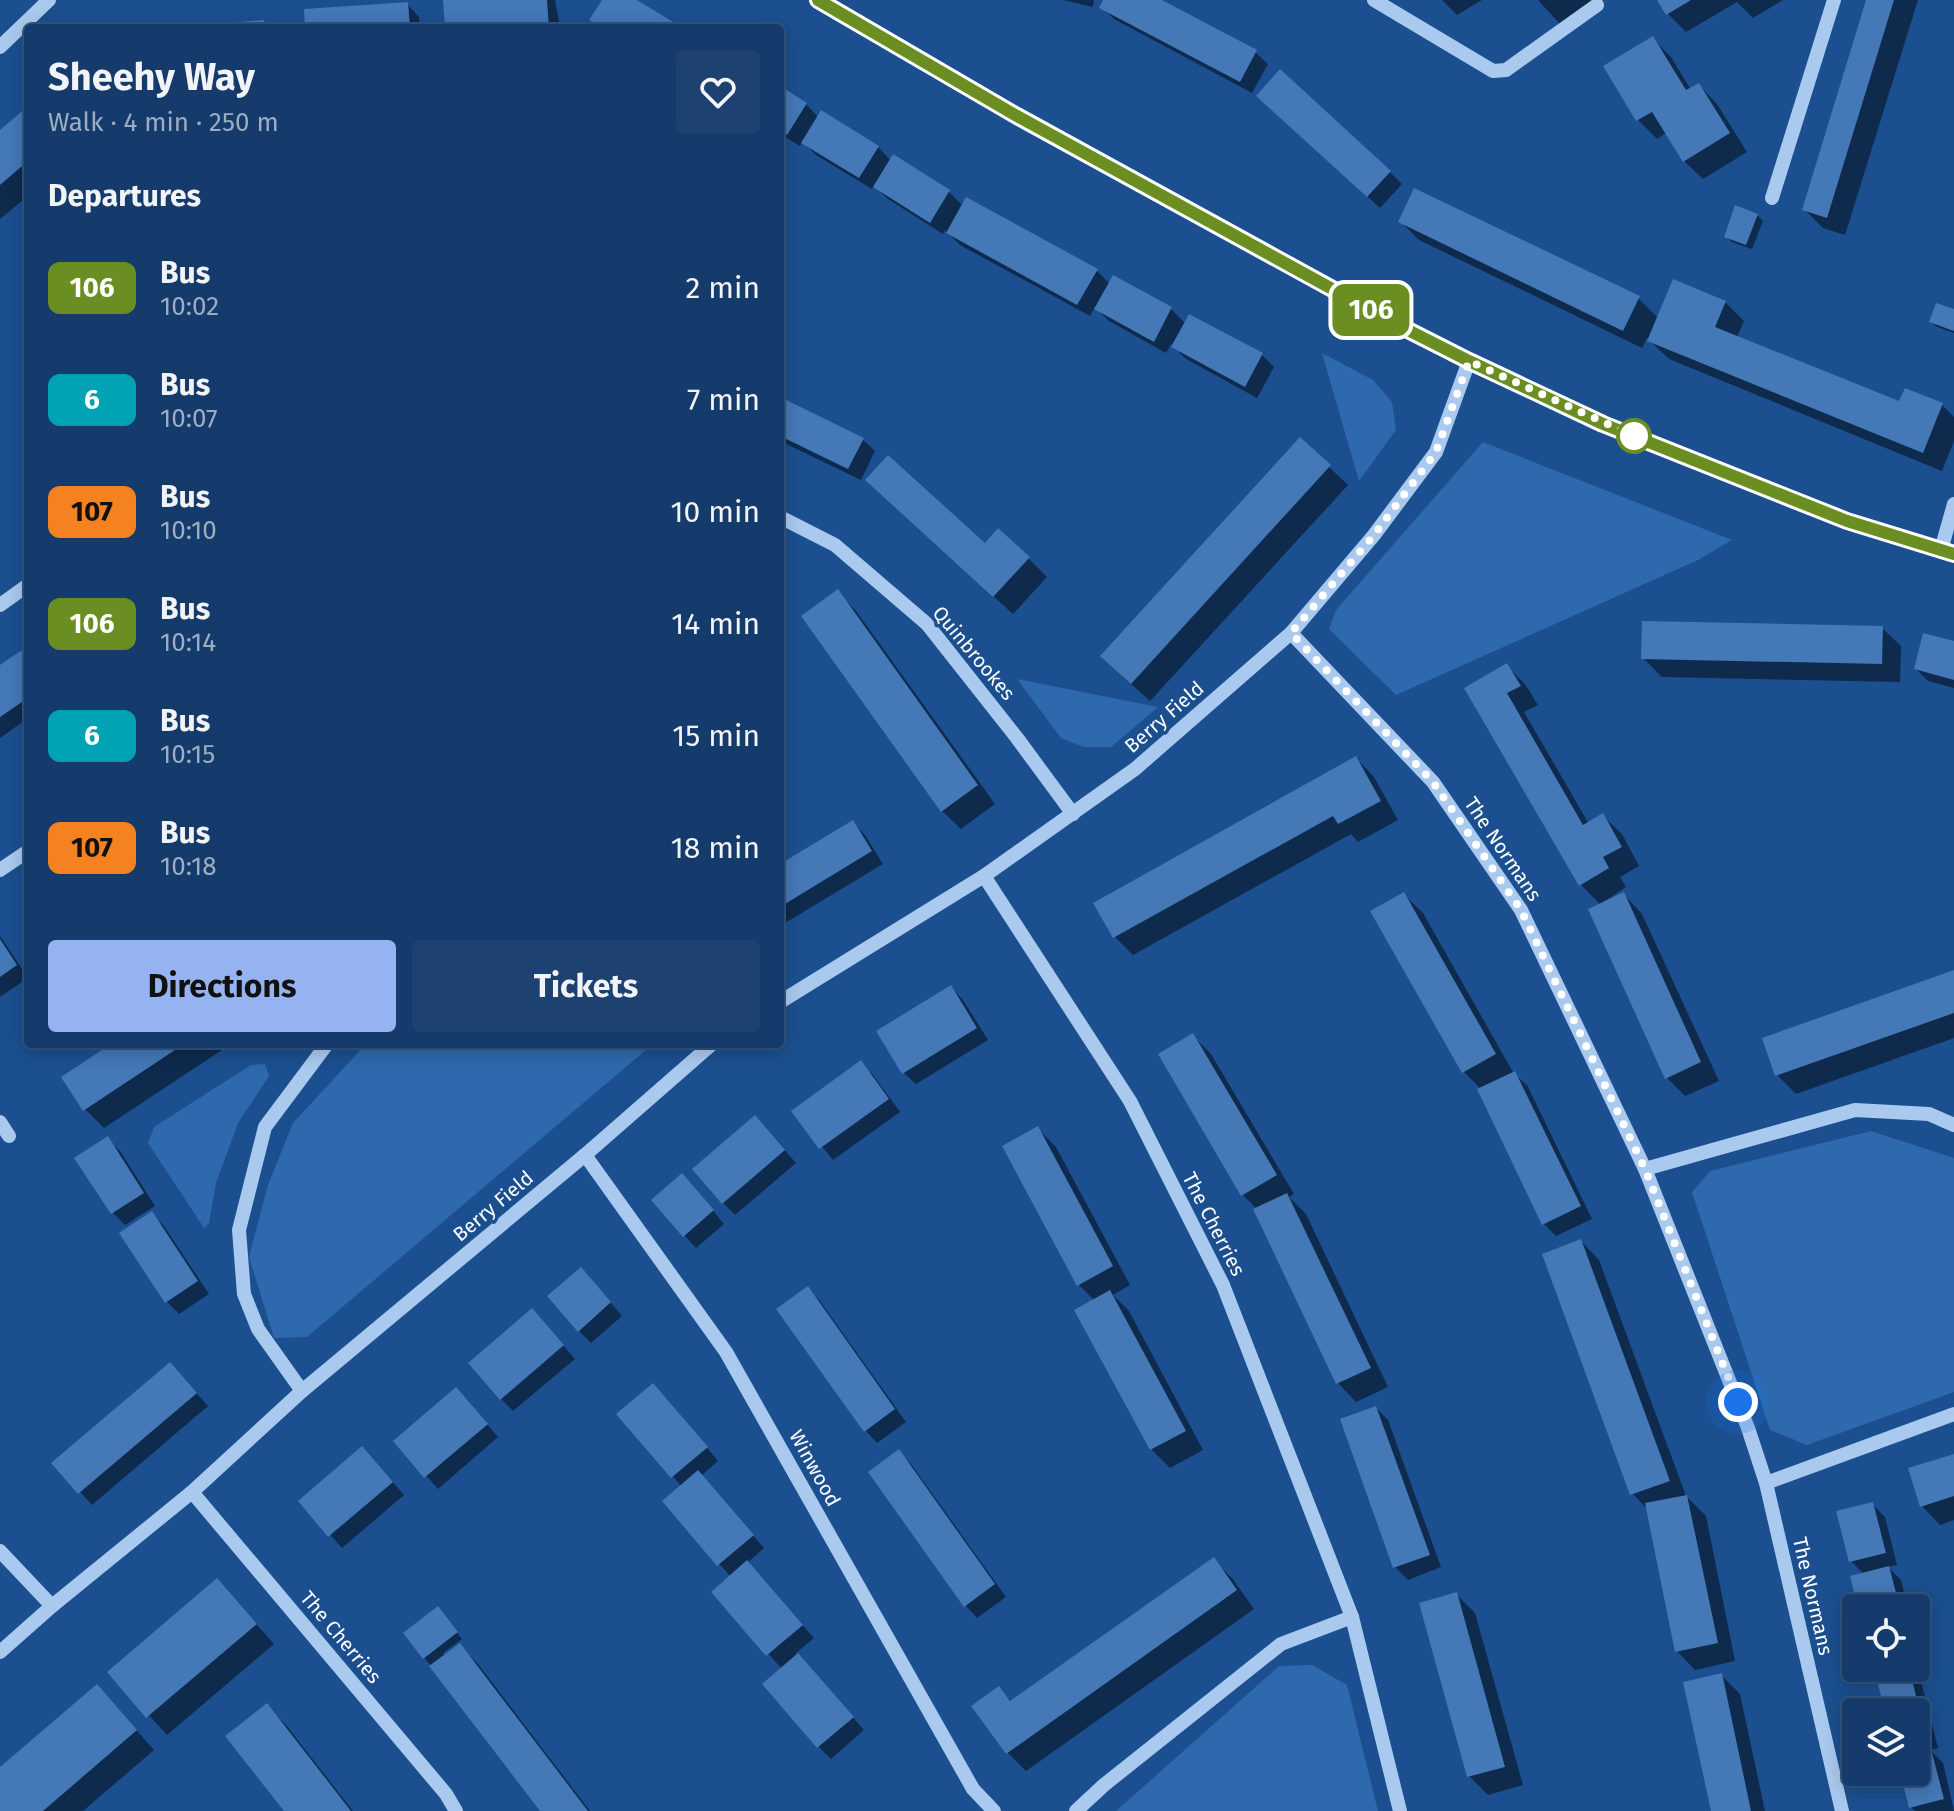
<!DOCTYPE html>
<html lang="en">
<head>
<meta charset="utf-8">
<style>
	body { margin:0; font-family:"Fira Sans",sans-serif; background:#1d4271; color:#f1f3f6; height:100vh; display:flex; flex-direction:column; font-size:30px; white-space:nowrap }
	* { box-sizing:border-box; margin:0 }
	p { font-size:26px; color:#9dadc1 }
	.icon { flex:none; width:44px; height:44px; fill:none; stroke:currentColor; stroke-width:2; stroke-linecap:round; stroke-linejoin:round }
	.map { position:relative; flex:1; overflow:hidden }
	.side { position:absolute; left:24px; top:24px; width:760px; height:1024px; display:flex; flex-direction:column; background:#143b6b; border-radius:8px; box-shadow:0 4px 20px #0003,0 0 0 2px #33557e }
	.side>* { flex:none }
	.badge { padding:0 16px; border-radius:12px; font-size:28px; line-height:52px }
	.tools { position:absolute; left:1842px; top:1594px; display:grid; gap:16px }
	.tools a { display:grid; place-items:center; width:88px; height:88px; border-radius:8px; background:#143b6b; box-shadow:0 4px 20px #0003,0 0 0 2px #33557e; font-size:40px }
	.you { position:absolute; width:40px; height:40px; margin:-20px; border:6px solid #fff; border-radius:50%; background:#1a73e8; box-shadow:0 0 0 12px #1a73e833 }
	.map>.badge { position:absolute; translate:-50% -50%; box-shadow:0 0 0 4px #fff }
	h2 { padding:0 24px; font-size:30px; line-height:72px }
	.round { display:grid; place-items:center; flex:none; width:84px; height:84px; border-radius:8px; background:#1d4271 }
	.summary { display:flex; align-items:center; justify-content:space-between; height:136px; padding:0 24px }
	h1 { font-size:38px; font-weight:700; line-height:60px }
	.action { display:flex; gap:16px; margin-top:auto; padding:16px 24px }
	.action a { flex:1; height:92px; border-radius:8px; background:#95b2f1; color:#111; font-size:32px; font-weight:700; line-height:92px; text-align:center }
	.action a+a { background:#1d4271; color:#f1f3f6 }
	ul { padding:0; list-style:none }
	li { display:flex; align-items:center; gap:24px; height:112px; padding:0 24px }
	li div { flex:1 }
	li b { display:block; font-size:30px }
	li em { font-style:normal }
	li .badge { min-width:88px; font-weight:700; text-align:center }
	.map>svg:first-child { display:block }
	.green { fill:#2e69ad }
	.shadow { fill:#0007 }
	.building { fill:#4478b7 }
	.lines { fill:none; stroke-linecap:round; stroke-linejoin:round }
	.minor { stroke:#a9c9ee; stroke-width:14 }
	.line-casing { stroke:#fff; stroke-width:18 }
	.line { stroke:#6b8e23; stroke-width:12 }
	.walk { stroke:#fff; stroke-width:8; stroke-dasharray:0 14.4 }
	.stop-dot { fill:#fff; stroke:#6b8e23; stroke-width:4 }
	.labels { text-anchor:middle; stroke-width:7; stroke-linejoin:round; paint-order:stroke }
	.street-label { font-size:20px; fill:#fff; stroke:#1b4f8f }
</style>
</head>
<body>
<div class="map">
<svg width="1954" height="1811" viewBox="0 0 1954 1811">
	<rect width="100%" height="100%" fill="#1b4f8f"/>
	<!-- green -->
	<g class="green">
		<path d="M1322,353l51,27 19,22 4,28 -37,51z"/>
		<path d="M1483,442l249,98 -34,20 -302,135 -67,-66 7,-19z"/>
		<path d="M1017,679l141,28 -47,40h-27l-23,-9z"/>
		<path d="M366,1044h287l-346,293 -33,1 -25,-81 19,-72 25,-62z"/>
		<path d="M265,1064l4,12 -31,47 -22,60 -7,40 -5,5 -56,-85 6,-16 97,-62z"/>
		<path d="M1871,1131l83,27v234l-147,53 -37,-15 -78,-238 18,-21z"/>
		<path d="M1312,1665l35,20 31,126h-262l163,-145z"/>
	</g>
	<!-- shadow -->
	<g class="shadow">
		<path d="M445,0h110l5,28h-113z"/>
		<path d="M1063,0h31l-1,7z"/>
		<path d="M1106,0h52l97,52 13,12 -16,29 -138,-74 -12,-12z"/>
		<path d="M1442,0h40l-25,15z"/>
		<path d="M1538,0h61l-39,24z"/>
		<path d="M1659,0h124l-30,18 -16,-16 -51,30 -18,-18z"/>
		<path d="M1868,0h50l-73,235 -22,-7 -19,-19z"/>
		<path d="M407,4l12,13 1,11h-113z"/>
		<path d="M1652,38l19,19 20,33 8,-5 18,19 30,48 -44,27 -19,-18 -17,-29 -10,7 -19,-19z"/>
		<path d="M780,88l26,16 13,14 59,29 13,14 3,-4 55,35 14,14 133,64 14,14 4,-7 57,32 15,15 76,31 12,12 -17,31 -71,-39 -15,-15 -5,9 -57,-32 -14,-14 -5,9 -130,-71 -15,-15 -2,4 -55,-35 -14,-13 -2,3 -56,-34 -14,-14 -2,5 -20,-12z"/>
		<path d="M1271,108l119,64 12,12 -22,24z"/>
		<path d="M28,109v87l-28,23v-87z"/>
		<path d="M1757,215l6,6 -11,28 -20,-7 -6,-6z"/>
		<path d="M1400,221l238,77 21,21 66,-17 19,19 -7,16 163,67 42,1 12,12v24l-12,30 -273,-112 -22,-21 -5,10 -223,-108z"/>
		<path d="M1954,311v22l-17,-6 -6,-5z"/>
		<path d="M780,400l82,39 13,12 -14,29 -81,-39z"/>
		<path d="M1329,467l19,18 -198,216 -29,-26z"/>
		<path d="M886,499l99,46 43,13 19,19 -34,37z"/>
		<path d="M837,592l19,19 139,193 -34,25 -19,-18z"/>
		<path d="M1882,628l19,18 -1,36 -238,-5 -19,-19z"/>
		<path d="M1954,643v45l-26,-7 -12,-12z"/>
		<path d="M28,648v70l-28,20v-70z"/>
		<path d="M1507,666l18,18 13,21 -14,7 65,112 14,-8 19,18 17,32 -19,11 6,10 -26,17 -20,-20 -113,-195z"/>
		<path d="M1356,758l18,19 24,43 -40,22 -7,-8 -218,121 -18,-18z"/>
		<path d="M853,823l12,12 18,29 -103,62v-59z"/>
		<path d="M1404,895l19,18 91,161 13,11 65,134 -36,17 -12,-12 -63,-135 -17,-17z"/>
		<path d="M1624,895l18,19 77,167 -34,15 -18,-18z"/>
		<path d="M0,936l28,42 -28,19z"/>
		<path d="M1954,972v66l-158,56 -19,-19z"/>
		<path d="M951,987l12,13 25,40 -72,44 -13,-12z"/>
		<path d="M1193,1036l18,18 83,140 -5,3 17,17 82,173 -32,15 -18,-19 -81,-174 -14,-14z"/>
		<path d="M114,1044h117l-127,84 -19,-19z"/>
		<path d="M861,1063l12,12 27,37 -67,48 -39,-49z"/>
		<path d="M755,1117l41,46 -61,52 -12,-12z"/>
		<path d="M1037,1128l19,19 74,138 -17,10 16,16 74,139 -33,18 -19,-19 -56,-148 -16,-16z"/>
		<path d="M107,1139l13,12 35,55 -30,19 -12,-12z"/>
		<path d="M694,1188l30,36 -28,24 -12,-13z"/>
		<path d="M152,1214l12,12 45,68 -30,20 -13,-13z"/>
		<path d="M1581,1241l18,19 87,236 20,20 29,145 -40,9 -18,-19 -29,-141 -16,-17z"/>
		<path d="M593,1282l29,34 -31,27 -12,-12z"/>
		<path d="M808,1289l12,12 86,121 -29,21 -12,-13z"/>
		<path d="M544,1323l31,36 -62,52 -12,-12z"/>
		<path d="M182,1377l26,29 -116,99 -38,-42z"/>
		<path d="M665,1397l53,64 -17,15 63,72 -17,15 67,75 -18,15 68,77 -33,29 -12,-12 -37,-78 -68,-77 17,-15 -66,-75 17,-15 -63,-73z"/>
		<path d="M468,1402l30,35 -60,52 -43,-48z"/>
		<path d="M1376,1408l12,12 53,147 -33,13 -13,-13 -53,-147z"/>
		<path d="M899,1452l12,12 95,133 -29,21 -12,-13z"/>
		<path d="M1954,1456v64l-14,5 -18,-19z"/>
		<path d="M374,1461l30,34 -62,53 -42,-47z"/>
		<path d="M1872,1504l13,13 12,48 -9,2 13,13 7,28h-48l4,-34 -13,-13z"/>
		<path d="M1213,1560l19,18 22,31 -228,162 -19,-19 -8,-63 13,13z"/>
		<path d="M217,1580l57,64 -107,91 -58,-63z"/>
		<path d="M1456,1594l19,19 48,172 -35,10 -19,-19z"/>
		<path d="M443,1614l19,25 -19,14 2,3 15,-10 18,18 112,147h-48l-118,-154z"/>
		<path d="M1916,1662l22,86 -8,2 13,13 11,48h-39l-4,-4 -9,-35h14v-60h-29l-11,-44h40z"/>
		<path d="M1721,1675l19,19 25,117h-52z"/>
		<path d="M97,1686l57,64 -71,61h-83v-42z"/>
		<path d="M267,1706l19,19 67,86h-67z"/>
	</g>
	<!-- building -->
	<g class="building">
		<path d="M443,0h104l2,28h-104z"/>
		<path d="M602,0h35l46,28h-80l-14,-8z"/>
		<path d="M1103,0h59l95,50 -17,32 -141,-74z"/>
		<path d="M1657,0h34l-25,15z"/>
		<path d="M1866,0h28l-67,218 -25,-8z"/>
		<path d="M408,2l2,26h-105l-1,-19z"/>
		<path d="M264,20l1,8h-78v-2z"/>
		<path d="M1653,36l33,54 13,-7 31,50 -47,29 -31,-50 -16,9 -33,-55z"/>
		<path d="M1280,69l111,102 -24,26 -111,-101z"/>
		<path d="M780,86l27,17 -20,32 -7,-4z"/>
		<path d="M28,106v55l-28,24v-55z"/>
		<path d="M821,110l58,36 -20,32 -58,-35z"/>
		<path d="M893,154l57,36 -20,33 -57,-36z"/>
		<path d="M1414,188l226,108 -17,35 -225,-109z"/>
		<path d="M966,197l132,72 -21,36 -131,-72z"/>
		<path d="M1735,205l23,9 -12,31 -22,-8z"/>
		<path d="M1113,275l59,32 -18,35 -60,-33z"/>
		<path d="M1673,279l53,22 -11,26 184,74 6,-13 38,15 -20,50 -276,-112z"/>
		<path d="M1936,303l18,6v22l-25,-9z"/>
		<path d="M1189,314l74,39 -18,34 -74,-40z"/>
		<path d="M780,397l84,41 -16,31 -68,-33z"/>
		<path d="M1300,437l31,28 -200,219 -31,-28z"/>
		<path d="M888,455l97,88 13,-15 32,29 -37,40 -128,-117z"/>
		<path d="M838,589l140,196 -37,27 -140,-196z"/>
		<path d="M1642,621l241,5 -1,38 -241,-5z"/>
		<path d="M1923,633l31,8v39l-40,-11z"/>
		<path d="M28,646v52l-28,19v-52z"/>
		<path d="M1507,663l14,23 -14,7 76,132 20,-12 19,34 -19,10 6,11 -30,18 -115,-198z"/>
		<path d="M1356,756l25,45 -43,23 -5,-8 -220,122 -20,-35z"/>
		<path d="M853,820l19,31 -92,56v-43z"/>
		<path d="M1404,892l92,162 -34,19 -92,-162z"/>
		<path d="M1624,892l77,170 -36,17 -77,-170z"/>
		<path d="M0,939l17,26 -17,12z"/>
		<path d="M1954,970v43l-179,63 -13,-38z"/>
		<path d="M951,985l26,43 -75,46 -26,-43z"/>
		<path d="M1193,1033l84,142 -36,21 -83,-142z"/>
		<path d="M111,1044h73l-101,67 -22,-34z"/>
		<path d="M861,1060l28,39 -70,50 -28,-38z"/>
		<path d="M1515,1071l66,135 -39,19 -65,-136z"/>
		<path d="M755,1115l30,35 -63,54 -30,-35z"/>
		<path d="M1038,1126l75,140 -36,20 -75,-140z"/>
		<path d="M108,1136l36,57 -33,21 -37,-56z"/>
		<path d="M682,1173l32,37 -31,27 -32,-37z"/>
		<path d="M1287,1193l84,175 -35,16 -83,-175z"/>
		<path d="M152,1211l46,70 -33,22 -46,-70z"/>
		<path d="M1581,1239l89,242 -40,14 -88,-241z"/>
		<path d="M581,1267l30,35 -33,30 -31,-36z"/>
		<path d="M808,1286l87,123 -31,23 -88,-123z"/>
		<path d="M1110,1290l76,141 -36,19 -76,-140z"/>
		<path d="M532,1308l32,37 -64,55 -32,-37z"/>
		<path d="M170,1362l27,31 -119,101 -27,-31z"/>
		<path d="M653,1383l55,64 -37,31 -55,-64z"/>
		<path d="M456,1387l32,37 -64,54 -31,-37z"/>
		<path d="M1376,1406l54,149 -37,13 -53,-149z"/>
		<path d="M362,1446l31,36 -65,55 -30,-36z"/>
		<path d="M899,1449l96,135 -31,23 -96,-135z"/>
		<path d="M1954,1454v42l-34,11 -12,-39z"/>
		<path d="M698,1470l56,65 -37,31 -55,-65z"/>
		<path d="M1687,1495l31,148 -43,9 -30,-149z"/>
		<path d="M1873,1502l13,51 -37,9 -13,-51z"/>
		<path d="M1214,1557l23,33 -231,164 -35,-48 28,-20 11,15z"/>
		<path d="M747,1560l56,65 -37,31 -55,-64z"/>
		<path d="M1889,1566l11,42h-42l-8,-32z"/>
		<path d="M217,1578l40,46 -111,94 -39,-46z"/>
		<path d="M1457,1592l48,175 -38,10 -48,-174z"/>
		<path d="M438,1606l20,26 -35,27 -20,-26z"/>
		<path d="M460,1643l128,168h-48l-111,-145z"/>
		<path d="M798,1653l56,64 -37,31 -55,-64z"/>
		<path d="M1874,1668h35l17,68 -10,3v-27h-31z"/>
		<path d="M1722,1673l29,138h-40l-28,-129z"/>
		<path d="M97,1684l40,46 -94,81h-43v-44z"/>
		<path d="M267,1703l84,108h-67l-59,-75z"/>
		<path d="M1931,1749l13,50 -35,9 -9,-36h16v-19z"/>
	</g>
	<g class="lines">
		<!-- minor -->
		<g class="minor">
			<path d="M818,0l199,116 381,209 71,36 134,63 244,97 107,33"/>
			<path d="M1374,0l119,71 13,-1 91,-65"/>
			<path d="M0,47l49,-47"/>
			<path d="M1772,198l62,-198"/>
			<path d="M780,517l55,28 92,79 90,114 56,76"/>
			<path d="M1941,550l13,-46"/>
			<path d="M0,605l28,-20"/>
			<path d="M1291,633l142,149 88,128 124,259 103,259 18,55 76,328"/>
			<path d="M0,870l28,-19"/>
			<path d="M984,876l146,225 93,184 129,332 48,194"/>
			<path d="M780,1002l204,-126 151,-107 156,-136 83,-98 62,-83 33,-91"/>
			<path d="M0,1122l9,14"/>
			<path d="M585,1155l141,197 247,437 21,22"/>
			<path d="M1645,1169l210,-59 74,4 25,11"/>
			<path d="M302,1391l-44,-62 -14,-35 -5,-64 26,-103 62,-83"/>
			<path d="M1766,1483l188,-69"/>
			<path d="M192,1492l254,302 10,17"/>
			<path d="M0,1551l52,55"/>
			<path d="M0,1652l52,-46 140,-114 110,-101 283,-236 127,-111"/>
			<path d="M1076,1811l28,-26 177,-141 71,-27"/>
		</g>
	</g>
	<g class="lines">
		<!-- line casing -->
		<g class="line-casing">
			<path id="line" d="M818,0l199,116 381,209 71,36 134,63 244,97 107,33"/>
		</g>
		<!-- line -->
		<use href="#line" class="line"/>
		<!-- walk -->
		<path class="walk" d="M1634,436l-165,-75 -33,91 -62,83 -83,98 142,149 88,128 124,259 93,233"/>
	</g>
	<!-- markers -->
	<circle class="stop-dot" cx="1634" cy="436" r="16"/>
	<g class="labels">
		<!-- street labels -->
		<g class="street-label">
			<text transform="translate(974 653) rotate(50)" y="7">Quinbrookes</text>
			<text transform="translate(1164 717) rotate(-41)" y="7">Berry Field</text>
			<text transform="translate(1503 849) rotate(56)" y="7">The Normans</text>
			<text transform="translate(493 1206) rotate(-40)" y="7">Berry Field</text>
			<text transform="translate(1214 1224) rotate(63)" y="7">The Cherries</text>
			<text transform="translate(815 1468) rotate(61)" y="7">Winwood</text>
			<text transform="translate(1813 1596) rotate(77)" y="7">The Normans</text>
			<text transform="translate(341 1637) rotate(50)" y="7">The Cherries</text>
		</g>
	</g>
</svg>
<div class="tools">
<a><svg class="icon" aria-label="locate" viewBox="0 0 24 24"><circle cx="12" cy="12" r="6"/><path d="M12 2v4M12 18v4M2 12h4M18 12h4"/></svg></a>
<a><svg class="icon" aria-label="layers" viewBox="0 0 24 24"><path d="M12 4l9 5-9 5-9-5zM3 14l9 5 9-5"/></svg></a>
</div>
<div class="you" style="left:1738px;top:1402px"></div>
<b class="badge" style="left:1371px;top:310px;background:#6b8e23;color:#fff">106</b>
<section class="side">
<div class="summary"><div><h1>Sheehy Way</h1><p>Walk · 4 min · 250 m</p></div><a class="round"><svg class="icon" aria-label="heart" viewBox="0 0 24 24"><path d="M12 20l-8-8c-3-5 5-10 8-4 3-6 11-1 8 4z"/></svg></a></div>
<h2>Departures</h2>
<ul>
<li><span class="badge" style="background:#6b8e23;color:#fff">106</span><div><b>Bus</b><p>10:02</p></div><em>2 min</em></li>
<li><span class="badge" style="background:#00a3b4;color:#fff">6</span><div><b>Bus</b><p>10:07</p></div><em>7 min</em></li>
<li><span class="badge" style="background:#f58220;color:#111">107</span><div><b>Bus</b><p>10:10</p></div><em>10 min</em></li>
<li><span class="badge" style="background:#6b8e23;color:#fff">106</span><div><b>Bus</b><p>10:14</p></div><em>14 min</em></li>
<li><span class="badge" style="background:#00a3b4;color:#fff">6</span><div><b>Bus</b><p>10:15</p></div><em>15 min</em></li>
<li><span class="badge" style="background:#f58220;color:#111">107</span><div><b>Bus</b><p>10:18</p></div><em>18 min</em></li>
</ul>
<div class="action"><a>Directions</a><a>Tickets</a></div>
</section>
</div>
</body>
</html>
